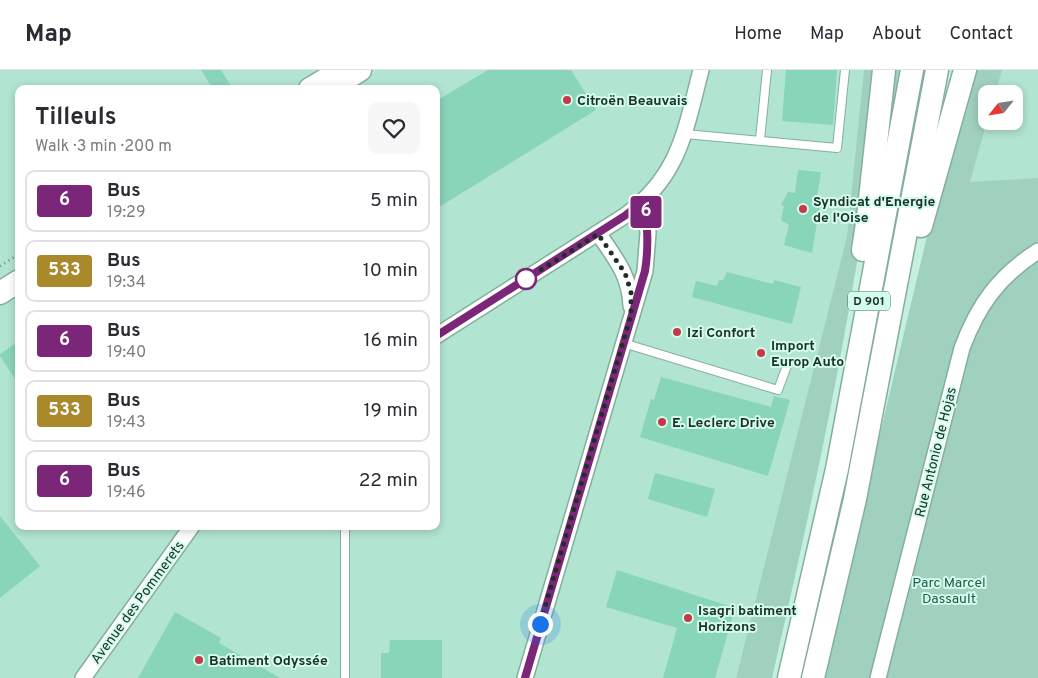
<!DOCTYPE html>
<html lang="en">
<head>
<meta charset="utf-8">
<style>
	body { margin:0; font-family:Overpass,sans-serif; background:#f7f7f7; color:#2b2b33; height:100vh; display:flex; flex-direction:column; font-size:19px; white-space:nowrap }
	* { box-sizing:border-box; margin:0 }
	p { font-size:16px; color:#7c7c81 }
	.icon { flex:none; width:28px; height:28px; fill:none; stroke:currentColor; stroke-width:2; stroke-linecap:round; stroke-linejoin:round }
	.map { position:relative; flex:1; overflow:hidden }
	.side { position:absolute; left:15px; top:15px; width:425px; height:445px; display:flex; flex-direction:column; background:#fff; border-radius:10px; box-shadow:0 2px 8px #0003 }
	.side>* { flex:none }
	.badge { padding:0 10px; border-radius:4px; font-size:18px; line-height:32px }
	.needle { width:32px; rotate:240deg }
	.controls { position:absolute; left:978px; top:15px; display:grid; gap:10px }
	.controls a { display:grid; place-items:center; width:45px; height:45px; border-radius:10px; background:#fff; box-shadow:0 2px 8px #0003; font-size:25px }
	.you { position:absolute; width:25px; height:25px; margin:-12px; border:4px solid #fff; border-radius:50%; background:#1a73e8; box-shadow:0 0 0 8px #1a73e833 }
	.map>.badge { position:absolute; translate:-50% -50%; box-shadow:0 0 0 2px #fff }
	.round { display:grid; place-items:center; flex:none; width:52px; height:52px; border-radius:10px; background:#f7f7f7 }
	.summary { display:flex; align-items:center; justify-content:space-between; height:85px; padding:0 20px }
	h1 { font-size:24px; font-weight:700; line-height:38px }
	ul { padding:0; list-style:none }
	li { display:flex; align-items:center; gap:15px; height:62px; margin:0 10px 8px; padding:0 10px; border:2px solid #e1e1e2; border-radius:10px }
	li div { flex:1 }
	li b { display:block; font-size:19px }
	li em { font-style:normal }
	li .badge { min-width:55px; font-weight:700; text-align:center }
	header { display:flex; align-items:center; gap:30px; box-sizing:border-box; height:70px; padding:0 25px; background:#fff; border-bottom:1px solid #e1e1e2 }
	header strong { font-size:24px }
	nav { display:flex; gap:28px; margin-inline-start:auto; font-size:18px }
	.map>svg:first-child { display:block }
	.built { fill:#b1e4d1; fill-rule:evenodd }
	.green { fill:#9fd1be }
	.building { fill:#89d5b9 }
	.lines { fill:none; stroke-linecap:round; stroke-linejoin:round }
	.lane-casing { stroke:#85ae9e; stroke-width:10 }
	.street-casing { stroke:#85ae9e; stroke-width:18 }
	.primary-casing { stroke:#85ae9e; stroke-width:25 }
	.path { stroke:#749287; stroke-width:3; stroke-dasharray:1 4; stroke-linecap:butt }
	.lane { stroke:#fff; stroke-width:8 }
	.street { stroke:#fff; stroke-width:15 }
	.primary { stroke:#fff; stroke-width:22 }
	.line-casing { stroke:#fff; stroke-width:11 }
	.line { stroke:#7c2679; stroke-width:8 }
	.walk { stroke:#1e2f29; stroke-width:5; stroke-dasharray:0 9 }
	.poi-dot { fill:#c83848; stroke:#d2fdec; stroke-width:2 }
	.stop-dot { fill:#fff; stroke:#7c2679; stroke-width:2.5 }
	.labels { text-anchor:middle; stroke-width:4; stroke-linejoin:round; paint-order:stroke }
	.shield { fill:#d2fdec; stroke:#546d64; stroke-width:1 }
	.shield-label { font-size:12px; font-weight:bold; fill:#1e2f29 }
	.poi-label { font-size:14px; font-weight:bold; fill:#1e2f29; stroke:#d2fdec; text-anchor:start }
	.street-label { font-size:14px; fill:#1e2f29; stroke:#d2fdec }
	.park-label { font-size:14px; fill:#205c4a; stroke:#d2fdec }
</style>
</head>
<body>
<header>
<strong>Map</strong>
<nav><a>Home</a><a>Map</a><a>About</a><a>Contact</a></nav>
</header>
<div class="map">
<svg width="1038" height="608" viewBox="0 0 1038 608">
	<rect width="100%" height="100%" fill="#c5f0df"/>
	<!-- built -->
	<g class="built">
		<path d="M0,0h865l-18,166 -111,442h-736zM19,19h417v437h-417z"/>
		<path d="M987,0h51v108l-83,6zM986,24h28v27h-28z"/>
	</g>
	<!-- green -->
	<g class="green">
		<path d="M864,0h16c-7,58 -11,116 -20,173 -23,146 -55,291 -88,435h-36l111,-442z"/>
		<path d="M891,0h12l-15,79z"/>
		<path d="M972,0h30l-7,24h-9l1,27 -17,61 68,-4v500h-216l116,-488z"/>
	</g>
	<!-- building -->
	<g class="building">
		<path d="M201,0h20l12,19h-20z"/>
		<path d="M488,0h83l25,40 -160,99v-108z"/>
		<path d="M786,0h51l-4,55 -51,-4z"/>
		<path d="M798,100l23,2 -4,24 4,2 -9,55 -28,-8 5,-20 -8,-5 3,-14 -3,-1 7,-13 7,1z"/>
		<path d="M727,202l46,12 1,-4 27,7 -9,37 -100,-27 4,-16 21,5 2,-6h4z"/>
		<path d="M19,271v44l-19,-29v-2z"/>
		<path d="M661,307l110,30 3,-11 16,4 -22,76 -128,-39 11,-38 3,1z"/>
		<path d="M655,403l60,16 -8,28 -59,-18z"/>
		<path d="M0,446l40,50 -40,32z"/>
		<path d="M617,500l118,38 -20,70h-52l14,-50 -71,-21z"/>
		<path d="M175,542l46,26 -2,5 61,35h-142z"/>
		<path d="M390,570h52v38h-61v-25h8z"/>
	</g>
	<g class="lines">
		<!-- lane casing -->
		<g class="lane-casing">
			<g id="lane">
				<path d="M685,64l152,14 8,-78"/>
				<path d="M760,70l7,-70"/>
				<path d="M623,273l155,47 10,-27"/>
				<path d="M345,456v152"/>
			</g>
		</g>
		<!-- street casing -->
		<g class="street-casing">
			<g id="street">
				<path d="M598,163c17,25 32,42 33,73"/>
				<path d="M436,266l190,-121c54,-40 59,-84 75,-145"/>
				<path d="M83,608l109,-152"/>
				<path d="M525,608l120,-407 3,-38 -3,-33"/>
				<path d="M878,608l84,-330c16,-43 37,-72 76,-97"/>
			</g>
		</g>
		<!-- primary casing -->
		<g class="primary-casing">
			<g id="primary">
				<path d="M310,19l30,-18"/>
				<path d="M330,19l30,-19"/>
				<path d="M921,156l44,-156"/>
				<path d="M863,180l5,-33 16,-147"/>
				<path d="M0,223l19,-12"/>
				<path d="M789,608l48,-209 75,-399"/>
				<path d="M813,608l42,-179 82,-429"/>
			</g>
		</g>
		<!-- path -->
		<g class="path">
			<path d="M284,19l8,-5"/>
			<path d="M0,196l19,-12"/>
		</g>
		<!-- lane -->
		<use href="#lane" class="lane"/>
		<!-- street -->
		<use href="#street" class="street"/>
		<!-- primary -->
		<use href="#primary" class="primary"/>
	</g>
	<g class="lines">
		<!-- line casing -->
		<g class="line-casing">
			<path id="line" d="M436,266l190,-121 19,-15c2,24 4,47 0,71l-120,407"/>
		</g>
		<!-- line -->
		<use href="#line" class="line"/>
		<!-- walk -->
		<path class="walk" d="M526,209l72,-45 27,39 6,19v23l-91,309"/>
	</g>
	<!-- markers -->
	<g class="poi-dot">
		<circle cx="567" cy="30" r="5"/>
		<circle cx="803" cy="139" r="5"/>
		<circle cx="677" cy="262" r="5"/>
		<circle cx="761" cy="283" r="5"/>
		<circle cx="662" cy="352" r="5"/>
		<circle cx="688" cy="548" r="5"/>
		<circle cx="199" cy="590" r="5"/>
	</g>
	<circle class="stop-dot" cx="526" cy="209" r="10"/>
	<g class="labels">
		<!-- shield labels -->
		<rect class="shield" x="848" y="221.5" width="42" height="19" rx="4"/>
		<g class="shield-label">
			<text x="869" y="235">D 901</text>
		</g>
		<!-- poi labels -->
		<g class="poi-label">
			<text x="577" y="35">Citroën Beauvais</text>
			<text x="813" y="136">Syndicat d'Energie<tspan x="813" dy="16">de l'Oise</tspan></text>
			<text x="687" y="267">Izi Confort</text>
			<text x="771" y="280">Import<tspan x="771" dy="16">Europ Auto</tspan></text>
			<text x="672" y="357">E. Leclerc Drive</text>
			<text x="698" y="545">Isagri batiment<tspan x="698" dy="16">Horizons</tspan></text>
			<text x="209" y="595">Batiment Odyssée</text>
		</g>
		<!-- street labels -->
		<g class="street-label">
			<text transform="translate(935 382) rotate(-76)" y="5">Rue Antonio de Hojas</text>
			<text transform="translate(137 532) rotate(-54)" y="5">Avenue des Pommerets</text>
		</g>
		<!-- park labels -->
		<g class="park-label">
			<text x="949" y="517">Parc Marcel<tspan x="949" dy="16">Dassault</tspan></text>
		</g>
	</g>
</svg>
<div class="controls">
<a><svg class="needle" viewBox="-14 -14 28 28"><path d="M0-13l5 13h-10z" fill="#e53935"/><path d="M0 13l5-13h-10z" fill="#7c7c81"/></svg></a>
</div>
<div class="you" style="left:540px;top:554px"></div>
<b class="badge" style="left:646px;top:142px;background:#7c2679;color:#fff">6</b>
<section class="side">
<div class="summary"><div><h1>Tilleuls</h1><p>Walk · 3 min · 200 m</p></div><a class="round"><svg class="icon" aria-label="heart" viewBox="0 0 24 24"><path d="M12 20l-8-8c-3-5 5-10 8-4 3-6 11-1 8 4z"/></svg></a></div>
<ul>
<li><span class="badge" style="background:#7c2679;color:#fff">6</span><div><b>Bus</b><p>19:29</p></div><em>5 min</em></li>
<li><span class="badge" style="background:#aa892c;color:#fff">533</span><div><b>Bus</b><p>19:34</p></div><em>10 min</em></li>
<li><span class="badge" style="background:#7c2679;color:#fff">6</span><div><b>Bus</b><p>19:40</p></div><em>16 min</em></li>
<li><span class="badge" style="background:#aa892c;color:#fff">533</span><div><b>Bus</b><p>19:43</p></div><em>19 min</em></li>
<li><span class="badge" style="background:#7c2679;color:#fff">6</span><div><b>Bus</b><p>19:46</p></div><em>22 min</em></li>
</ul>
</section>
</div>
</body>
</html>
